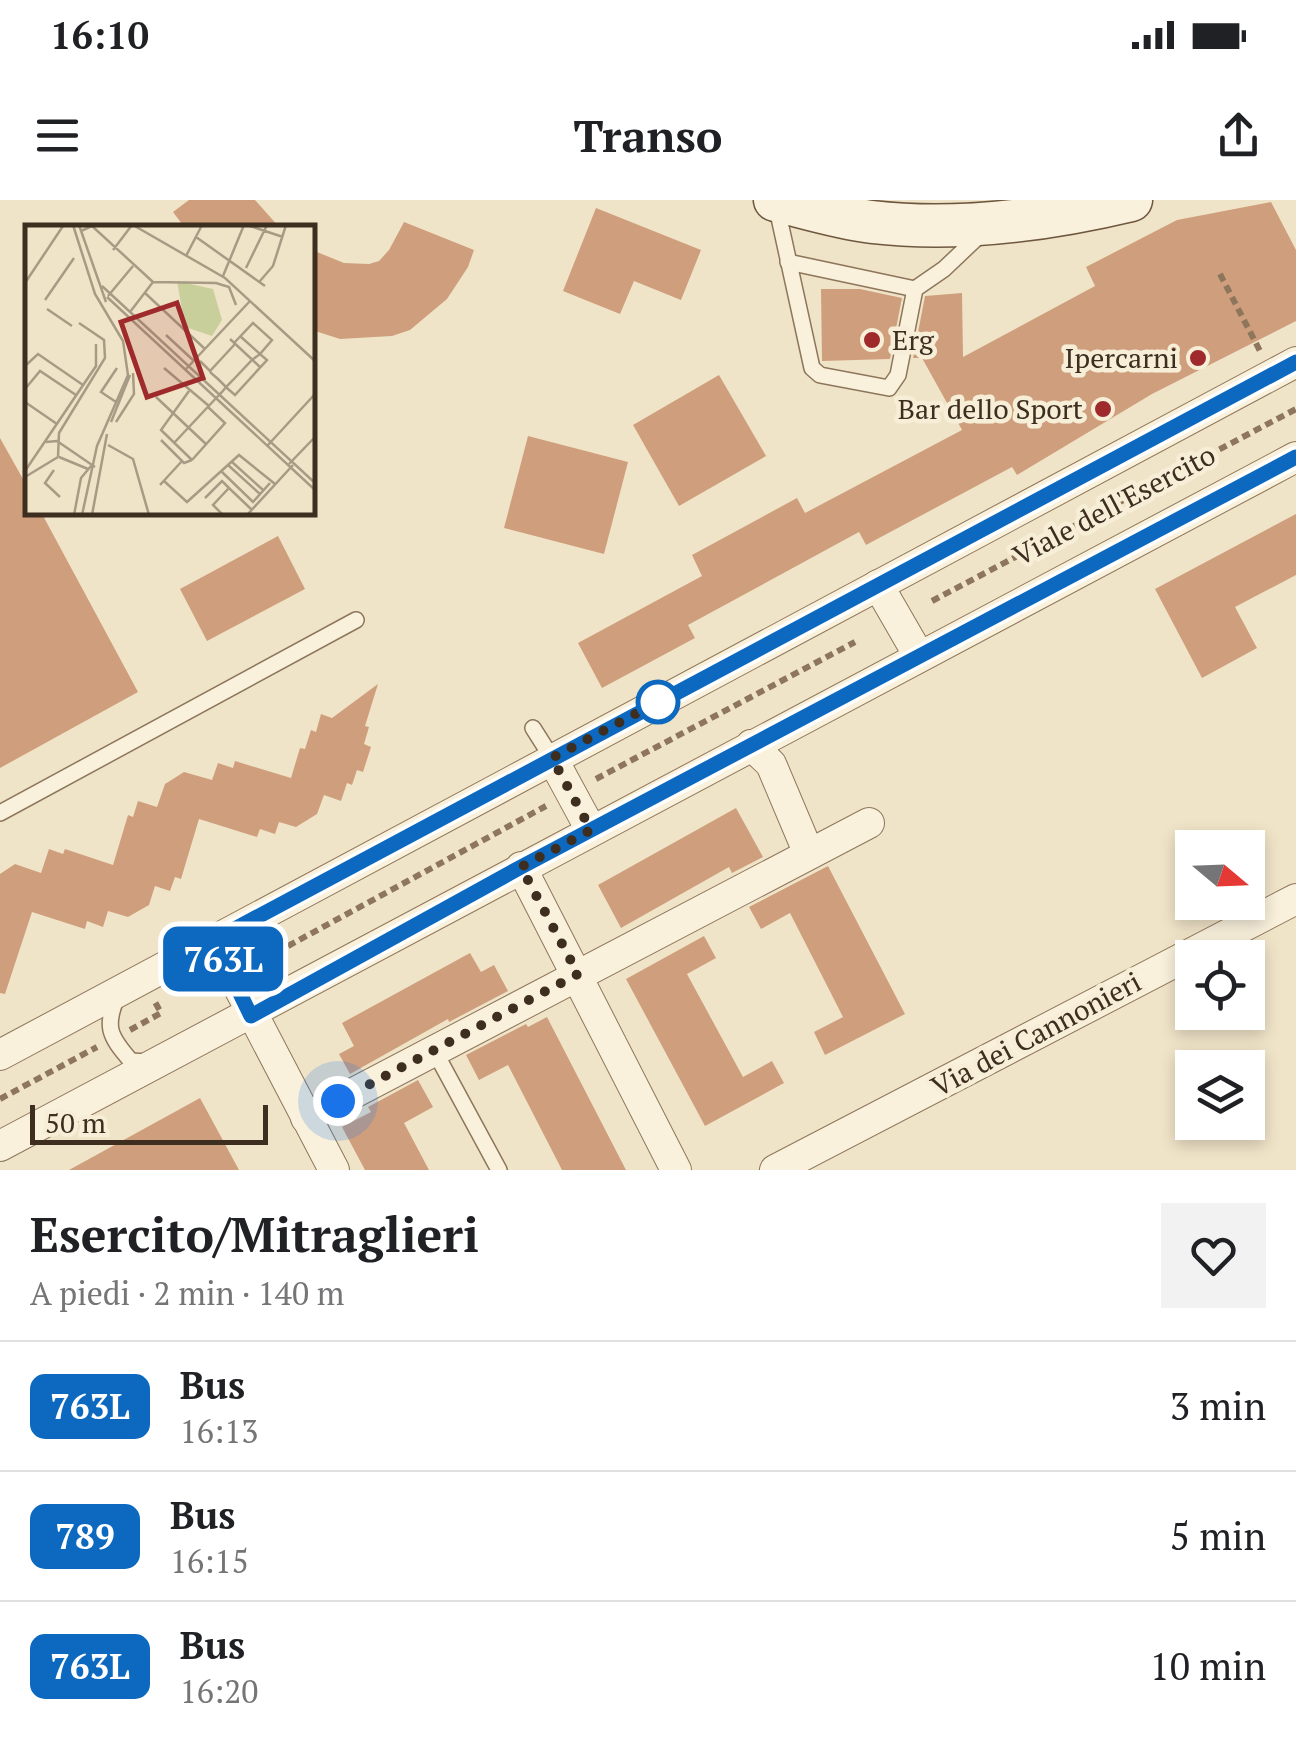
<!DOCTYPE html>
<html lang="it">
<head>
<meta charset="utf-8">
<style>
	body { margin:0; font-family:"PT Serif",serif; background:#f2f2f2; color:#202124; height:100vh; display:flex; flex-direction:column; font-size:38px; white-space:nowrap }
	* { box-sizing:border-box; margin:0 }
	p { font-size:32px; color:#757577 }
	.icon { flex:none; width:55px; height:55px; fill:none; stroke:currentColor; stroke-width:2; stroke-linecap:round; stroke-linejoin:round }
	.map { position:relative; height:970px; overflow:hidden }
	.panel { display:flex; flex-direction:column; background:#fff; flex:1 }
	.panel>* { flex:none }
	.badge { padding:0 20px; border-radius:15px; font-size:35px; line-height:65px }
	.needle { width:65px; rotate:109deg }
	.tools { position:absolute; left:1175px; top:630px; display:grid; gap:20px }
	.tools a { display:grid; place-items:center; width:90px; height:90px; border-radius:0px; background:#fff; box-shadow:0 5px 15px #0003; font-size:50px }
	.scale { position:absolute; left:30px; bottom:25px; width:238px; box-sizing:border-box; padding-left:10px; border:5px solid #3d2e20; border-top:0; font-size:28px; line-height:35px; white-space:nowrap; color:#3d2e20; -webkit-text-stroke:8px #f7eed8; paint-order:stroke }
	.you { position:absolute; width:50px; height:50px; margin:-25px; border:8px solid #fff; border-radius:50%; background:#1a73e8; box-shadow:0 0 0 15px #1a73e833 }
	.map>.badge { position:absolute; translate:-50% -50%; box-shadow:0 0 0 5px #fff }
	.round { display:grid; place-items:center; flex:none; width:105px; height:105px; border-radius:0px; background:#f2f2f2 }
	.headline { display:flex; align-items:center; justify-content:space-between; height:170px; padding:0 30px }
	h1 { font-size:48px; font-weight:600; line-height:75px }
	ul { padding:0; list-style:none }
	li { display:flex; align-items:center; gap:30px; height:130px; padding:0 30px; border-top:2px solid #e0e0e0 }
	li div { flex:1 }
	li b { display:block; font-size:38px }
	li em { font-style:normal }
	li .badge { min-width:110px; font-weight:700; text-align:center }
	.status { display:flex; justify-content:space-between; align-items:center; height:70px; padding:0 50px; background:#fff; direction:ltr }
	.status svg { height:28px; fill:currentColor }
	header { display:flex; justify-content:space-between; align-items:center; height:130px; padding:0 30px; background:#fff; font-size:45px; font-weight:600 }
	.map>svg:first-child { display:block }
	.building { fill:#cf9f7d }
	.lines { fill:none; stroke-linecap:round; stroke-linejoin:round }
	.lane-casing { stroke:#8d765c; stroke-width:18 }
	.street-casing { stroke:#8d765c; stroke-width:32 }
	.secondary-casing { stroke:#6f573f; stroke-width:45 }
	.path { stroke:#8d765c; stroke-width:6; stroke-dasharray:8 5; stroke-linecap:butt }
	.lane { stroke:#faf1dc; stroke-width:15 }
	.street { stroke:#faf1dc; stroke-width:30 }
	.secondary { stroke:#faf1dc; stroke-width:42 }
	.line-casing { stroke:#fff; stroke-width:22 }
	.line { stroke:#0c69bf; stroke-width:15 }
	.walk { stroke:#3d2e20; stroke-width:10; stroke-dasharray:0 18 }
	.poi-dot { fill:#9e2a2b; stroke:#f7eed8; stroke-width:4 }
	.stop-dot { fill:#fff; stroke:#0c69bf; stroke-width:5 }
	.labels { text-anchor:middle; stroke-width:9; stroke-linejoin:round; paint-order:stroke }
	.poi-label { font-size:28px; fill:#3d2e20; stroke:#f7eed8; text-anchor:end }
	.street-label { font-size:28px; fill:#3d2e20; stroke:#f7eed8 }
	.inset-road { fill:none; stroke:#a89b85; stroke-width:2.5 }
	.view { fill:#9e2a2b; fill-opacity:0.15; stroke:#9e2a2b; stroke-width:5 }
	.inset-edge { fill:none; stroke:#3d2e20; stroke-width:5 }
</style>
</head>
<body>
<div class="status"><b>16:10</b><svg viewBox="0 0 49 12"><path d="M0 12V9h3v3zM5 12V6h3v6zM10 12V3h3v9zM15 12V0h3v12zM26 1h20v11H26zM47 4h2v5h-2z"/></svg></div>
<header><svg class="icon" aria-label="menu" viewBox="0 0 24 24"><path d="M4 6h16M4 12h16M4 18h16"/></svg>Transo<svg class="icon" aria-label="share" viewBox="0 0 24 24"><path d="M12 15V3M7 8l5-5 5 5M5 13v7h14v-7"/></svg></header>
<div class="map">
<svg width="1296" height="970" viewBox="0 0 1296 970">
	<rect width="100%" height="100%" fill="#f0e4c8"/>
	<!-- building -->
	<g class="building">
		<path d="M189,0h66l25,28h-95l-12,-16z"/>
		<path d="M1271,2l25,48v71l-144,73 -135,81 -5,-8 -146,78 -7,-13 -171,93 7,13 -93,50 -24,-45 124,-67 -10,-21 105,-57 8,15 157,-83 -40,-72h-9l12,-62 37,-3 1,64 132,-71 -9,-19 91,-47z"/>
		<path d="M596,8l105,42 -20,50 -47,-19 -14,33 -57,-23z"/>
		<path d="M404,22l70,28 -6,17 -21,32 -37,31 -18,6 -52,3 -28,-9v-80l32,13 25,1 10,-3 10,-11z"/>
		<path d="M821,89h39l42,9 -12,61 -68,2z"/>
		<path d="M719,175l47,81 -87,50 -46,-81z"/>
		<path d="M528,236l100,26 -24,92 -100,-26z"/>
		<path d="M0,238l28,50v24h13l97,180 -138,76z"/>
		<path d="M1296,314v61l-61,32 22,41 -55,30 -47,-89z"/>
		<path d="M278,336l27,53 -98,52 -27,-52z"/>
		<path d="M378,484l-13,42 4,1 -5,17 7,3 -8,25 -6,-2 -5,15 -5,-2 -6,18 -17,-6 -7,19 -21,13 -17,-5 -4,12 -15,-5 -3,8 -58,-18 -18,60 -6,-2 -5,14 -15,-5 -6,19 -21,12 -20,-6 -5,16 -16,-6 -2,8 -53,-17 -27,82 -5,-1v-119l15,-10 26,9 8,-24 14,5 2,-5 48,16 15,-50 5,2 5,-16 19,6 8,-23 19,-12 28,8 6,-17 15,5 2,-7 56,17 9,-30 5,1 6,-19 5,2 5,-18 11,4z"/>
		<path d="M736,608l27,49 -31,16 -3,-6 -108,61 -23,-43z"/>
		<path d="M828,666l77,148 -80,41 -11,-23 29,-15 -53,-104 -29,16 -12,-22z"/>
		<path d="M704,736l12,22 -29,16 56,103 29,-16 12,22 -79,43 -79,-147z"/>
		<path d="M470,753l11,19 13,-7 14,26 -59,31 -1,-3 -98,55 -11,-20 15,-8 -12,-23z"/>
		<path d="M547,817l79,153h-64l-54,-105 -29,15 -13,-25 60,-31 2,3z"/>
		<path d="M418,880l15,27 -29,16 25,47h-64l-23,-43 29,-15 -3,-5z"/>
		<path d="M200,898l39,72h-170z"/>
	</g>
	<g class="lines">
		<!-- lane casing -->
		<g class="lane-casing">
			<g id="lane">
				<path d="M776,4l36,164 8,7 69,13 9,-13 17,-86 29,-20 39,-37"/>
				<path d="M788,62l127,27"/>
				<path d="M533,528l19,30"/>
				<path d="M0,613l356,-193"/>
				<path d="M118,795c-14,31 -9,41 13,66l16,1"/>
				<path d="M434,850l65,120"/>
			</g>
		</g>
		<!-- street casing -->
		<g class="street-casing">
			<g id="street">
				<path d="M878,385l41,71"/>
				<path d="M751,545l20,19 38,90"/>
				<path d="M552,558l39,72"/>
				<path d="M521,667l155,303"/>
				<path d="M214,740l120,230"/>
				<path d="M0,855l1296,-693"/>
				<path d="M306,918l563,-295"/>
				<path d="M0,946l1296,-689"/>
				<path d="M775,970l521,-271"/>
			</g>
		</g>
		<!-- secondary casing -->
		<g class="secondary-casing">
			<path id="secondary" d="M775,0c32,8 64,18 97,22 86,10 175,-2 259,-22"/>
		</g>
		<!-- path -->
		<g class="path">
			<path d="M1220,74l40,77"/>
			<path d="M932,401l364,-192"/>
			<path d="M596,579l259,-137"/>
			<path d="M288,746l258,-140"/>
			<path d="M130,830l31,-17 -6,-11"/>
			<path d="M0,899l97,-52"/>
		</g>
		<!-- lane -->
		<use href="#lane" class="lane"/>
		<!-- street -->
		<use href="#street" class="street"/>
		<!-- secondary -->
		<use href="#secondary" class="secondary"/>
	</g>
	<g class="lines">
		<!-- line casing -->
		<g class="line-casing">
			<path id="line" d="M1296,162l-1082,578 37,76 270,-149 775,-410"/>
		</g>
		<!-- line -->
		<use href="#line" class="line"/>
		<!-- walk -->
		<path class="walk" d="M338,901l240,-127 -57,-107 70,-37 -39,-72 106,-56"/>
	</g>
	<!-- markers -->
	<g class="poi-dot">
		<circle cx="872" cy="140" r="10"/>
		<circle cx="1198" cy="158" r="10"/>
		<circle cx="1103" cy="209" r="10"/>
	</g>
	<circle class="stop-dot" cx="658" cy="502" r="20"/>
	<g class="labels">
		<!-- poi labels -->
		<g class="poi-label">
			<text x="892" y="150" text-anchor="start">Erg</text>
			<text x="1178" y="168">Ipercarni</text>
			<text x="1083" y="219">Bar dello Sport</text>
		</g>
		<!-- street labels -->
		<g class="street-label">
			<text transform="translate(1114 305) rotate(-28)" y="10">Viale dell'Esercito</text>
			<text transform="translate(1036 834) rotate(-28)" y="10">Via dei Cannonieri</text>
		</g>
	</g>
	<!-- overview -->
	<g transform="translate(25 25)">
		<rect width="290" height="290" fill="#f0e4c8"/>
		<path d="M152,56l36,8 9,31 -10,16 -27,-9z" fill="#c9cf9b"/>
		<path class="inset-road" d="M48,0l22,69 28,47 5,34 -31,71 -15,69M54,0l27,77M108,0l92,53 90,83M222,0l36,12M56,6l11,-5 61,56M171,12l69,49M88,25l19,-25M161,31l16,-31M221,43l21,-43M198,51l21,-51M235,56l13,-15 13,-41M128,57l63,1 13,4 7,18M0,58l38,-57M77,61l213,197M120,68l60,56M83,71l25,-30M82,72l208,193M20,75l29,-42M22,84l25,17M105,87l23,-30M141,110l28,26M205,114l30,28M209,118l19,-20 19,17 -12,14 -20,-18M175,136l10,10 25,-27M0,141l13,-12 45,31M139,143l45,38M161,144l64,-68M0,164l15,-18 36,24M164,166l-28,39 31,30M131,172l51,48M0,177l32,22M91,177l-15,-10 16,-24M86,197l19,-47M91,197l18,-28 -1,-21M136,215l23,23 8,-3M21,217l11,-1 38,26M149,218l45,-48 3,-3 4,-5 7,-7 19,-20 8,-6 7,6 -32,35 -7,-6 -10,-10 -7,-6 -1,-2M83,220l25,14 16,56M243,220l47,-51M33,232l1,-24 46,-75 -1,-18 -25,-17M34,232l29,12M167,235l33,-37 -17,-16M207,237l31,28M264,239l26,-27M203,240l32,29M29,245l-9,13 15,14M0,246l71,-105v-22M197,247l31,30 17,-19M0,252l33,-20M139,256l23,21 52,-47 36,29M135,260l22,-24M180,273l17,-17 7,7M49,290l7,-37 10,-12M67,290l15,-81M198,290l-10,-10 16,-17 22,21M222,290l46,-50"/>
		<path class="view" d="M152,78l26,75 -56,19 -26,-75z"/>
		<rect width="290" height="290" class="inset-edge"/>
	</g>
</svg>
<div class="tools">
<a><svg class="needle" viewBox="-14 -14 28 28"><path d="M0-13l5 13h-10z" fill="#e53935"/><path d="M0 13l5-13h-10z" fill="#757577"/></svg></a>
<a><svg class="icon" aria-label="locate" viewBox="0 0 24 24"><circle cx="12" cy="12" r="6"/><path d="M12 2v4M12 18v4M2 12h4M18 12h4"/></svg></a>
<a><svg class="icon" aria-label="layers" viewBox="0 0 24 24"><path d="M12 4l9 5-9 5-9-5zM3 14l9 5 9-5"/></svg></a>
</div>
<div class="scale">50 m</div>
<div class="you" style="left:338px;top:901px"></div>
<b class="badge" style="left:223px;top:759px;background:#0c69bf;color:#fff">763L</b>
</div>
<section class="panel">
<div class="headline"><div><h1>Esercito/Mitraglieri</h1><p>A piedi · 2 min · 140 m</p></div><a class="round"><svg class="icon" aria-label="heart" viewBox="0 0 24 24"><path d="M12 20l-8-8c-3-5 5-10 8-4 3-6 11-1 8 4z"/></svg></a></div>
<ul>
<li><span class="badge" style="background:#0c69bf;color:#fff">763L</span><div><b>Bus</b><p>16:13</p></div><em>3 min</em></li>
<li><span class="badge" style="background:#0c69bf;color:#fff">789</span><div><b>Bus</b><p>16:15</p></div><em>5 min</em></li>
<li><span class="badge" style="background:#0c69bf;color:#fff">763L</span><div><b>Bus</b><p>16:20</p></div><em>10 min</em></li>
</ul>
</section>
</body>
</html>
